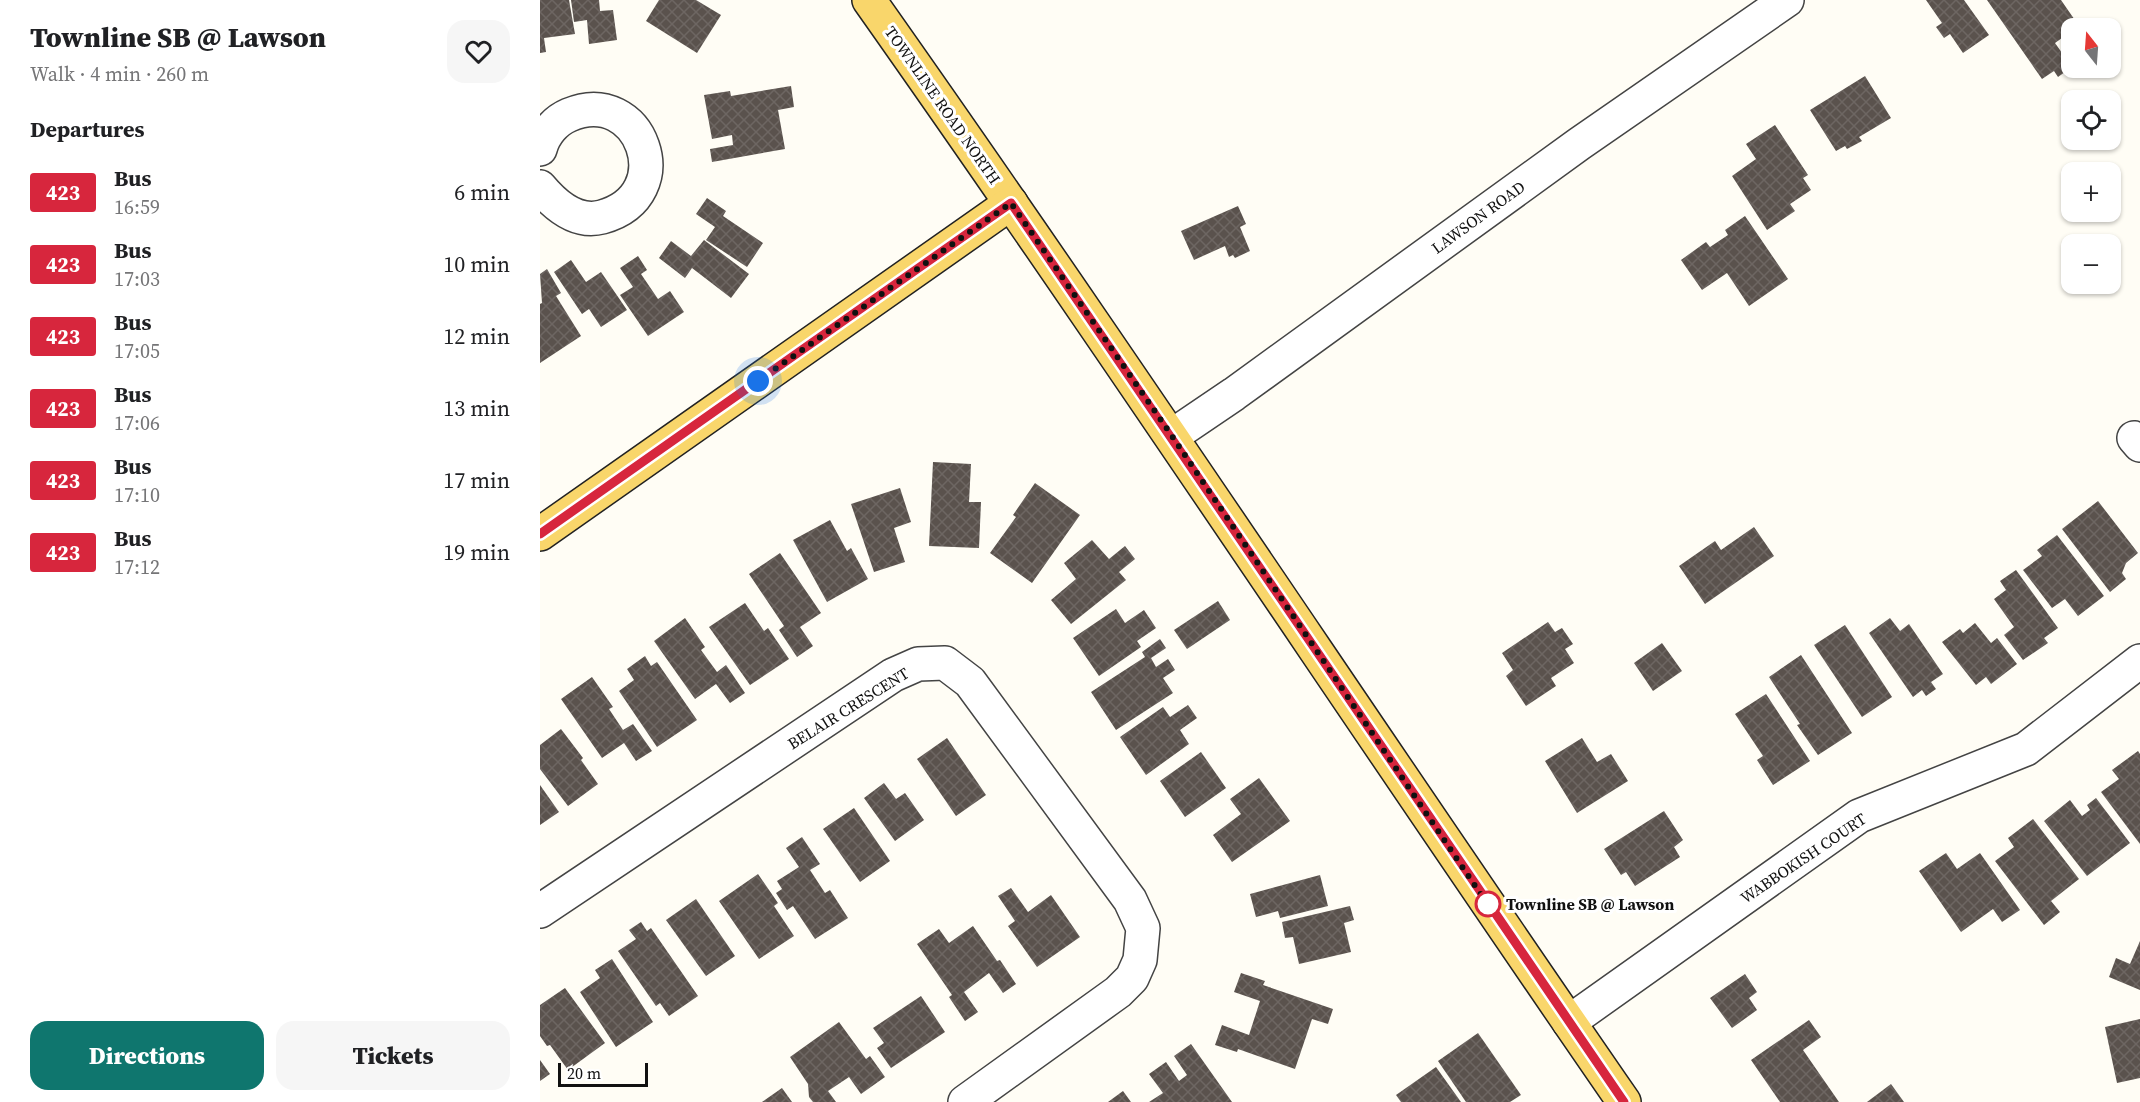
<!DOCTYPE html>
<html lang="en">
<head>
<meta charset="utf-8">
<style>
	body { margin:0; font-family:"Source Serif 4",serif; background:#f6f6f6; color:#202124; height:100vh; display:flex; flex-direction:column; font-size:22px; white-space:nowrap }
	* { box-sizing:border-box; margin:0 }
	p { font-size:20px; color:#757577 }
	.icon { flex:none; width:33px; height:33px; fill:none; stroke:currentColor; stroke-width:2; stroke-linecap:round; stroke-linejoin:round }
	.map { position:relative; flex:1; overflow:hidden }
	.drawer { display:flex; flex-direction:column; background:#fff; width:540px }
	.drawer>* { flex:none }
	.badge { padding:0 12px; border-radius:4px; font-size:21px; line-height:39px }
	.needle { width:39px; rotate:343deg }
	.tools { position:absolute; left:1521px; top:18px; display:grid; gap:12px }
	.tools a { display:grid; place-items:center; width:60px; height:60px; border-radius:12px; background:#fff; box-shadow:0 2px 4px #0004; font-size:30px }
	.scale { position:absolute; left:18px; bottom:15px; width:90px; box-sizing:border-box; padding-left:6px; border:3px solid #111; border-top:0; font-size:16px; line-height:21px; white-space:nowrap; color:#111; -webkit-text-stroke:4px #fff; paint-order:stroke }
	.you { position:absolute; width:30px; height:30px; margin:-15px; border:4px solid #fff; border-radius:50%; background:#1a73e8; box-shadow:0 0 0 9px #1a73e833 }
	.map>.badge { position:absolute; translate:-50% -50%; box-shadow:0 0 0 3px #fff }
	h2 { padding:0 30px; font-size:22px; line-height:54px }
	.round { display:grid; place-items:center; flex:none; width:63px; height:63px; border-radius:18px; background:#f6f6f6 }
	.summary { display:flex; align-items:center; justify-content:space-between; height:102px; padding:0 30px }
	h1 { font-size:28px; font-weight:800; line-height:45px }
	.primary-button { display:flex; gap:12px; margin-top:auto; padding:12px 30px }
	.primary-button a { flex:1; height:69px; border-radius:18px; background:#0f766e; color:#fff; font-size:24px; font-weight:800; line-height:69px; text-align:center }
	.primary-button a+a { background:#f6f6f6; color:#202124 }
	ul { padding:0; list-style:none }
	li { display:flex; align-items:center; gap:18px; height:72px; padding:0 30px }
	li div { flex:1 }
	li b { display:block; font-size:22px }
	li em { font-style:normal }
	li .badge { min-width:66px; font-weight:700; text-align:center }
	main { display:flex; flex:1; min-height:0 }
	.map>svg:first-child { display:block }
	.building { fill:url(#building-cross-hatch) }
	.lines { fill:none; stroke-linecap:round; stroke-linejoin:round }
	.minor-casing { stroke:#444; stroke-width:36 }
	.major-casing { stroke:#222; stroke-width:36 }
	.minor { stroke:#fff; stroke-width:33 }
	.major { stroke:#f9d66b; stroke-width:33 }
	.line-casing { stroke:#fff; stroke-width:14 }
	.line { stroke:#d7263d; stroke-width:9 }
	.walk { stroke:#111; stroke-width:6; stroke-dasharray:0 10.8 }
	.stop-dot { fill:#fff; stroke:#d7263d; stroke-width:3 }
	.labels { text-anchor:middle; stroke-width:6; stroke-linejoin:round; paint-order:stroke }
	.street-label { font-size:16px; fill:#111; stroke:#fff }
	.stop-label { font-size:16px; font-weight:bold; fill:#111; stroke:#fff; text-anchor:start }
</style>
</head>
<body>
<main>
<section class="drawer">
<div class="summary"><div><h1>Townline SB @ Lawson</h1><p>Walk · 4 min · 260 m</p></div><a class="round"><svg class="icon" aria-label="heart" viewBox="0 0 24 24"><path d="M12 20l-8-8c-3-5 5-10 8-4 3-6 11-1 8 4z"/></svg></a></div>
<h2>Departures</h2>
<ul>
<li><span class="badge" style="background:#d7263d;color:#fff">423</span><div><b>Bus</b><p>16:59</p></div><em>6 min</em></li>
<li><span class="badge" style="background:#d7263d;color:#fff">423</span><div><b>Bus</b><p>17:03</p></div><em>10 min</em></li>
<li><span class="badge" style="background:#d7263d;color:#fff">423</span><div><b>Bus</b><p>17:05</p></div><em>12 min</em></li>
<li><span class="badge" style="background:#d7263d;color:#fff">423</span><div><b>Bus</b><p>17:06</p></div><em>13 min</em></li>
<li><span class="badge" style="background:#d7263d;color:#fff">423</span><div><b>Bus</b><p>17:10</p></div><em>17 min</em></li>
<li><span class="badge" style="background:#d7263d;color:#fff">423</span><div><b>Bus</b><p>17:12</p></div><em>19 min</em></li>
</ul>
<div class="primary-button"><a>Directions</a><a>Tickets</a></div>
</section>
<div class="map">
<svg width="1600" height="1102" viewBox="0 0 1600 1102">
	<defs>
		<pattern id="building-cross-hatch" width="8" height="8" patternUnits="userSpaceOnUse" patternTransform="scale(1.5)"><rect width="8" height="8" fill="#5a524d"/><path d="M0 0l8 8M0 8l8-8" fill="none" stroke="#6d6662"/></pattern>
	</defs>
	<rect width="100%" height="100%" fill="#fffdf5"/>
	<!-- building -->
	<g class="building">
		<path d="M0,0h29l6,34 -31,4 2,14 -6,1z"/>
		<path d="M31,0h28l1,11 13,-1 4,30 -28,4 -2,-24 -13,2z"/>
		<path d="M119,0h37l25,15 -24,38 -51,-32z"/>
		<path d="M1386,0h38l25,35 -26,18 -13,-19 -6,4 -8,-11 6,-4z"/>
		<path d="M1447,0h74l18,26 -7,2v3l-17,12 17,24 -14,10 -4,-6 -12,8z"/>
		<path d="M1325,76l26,42 -32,19 3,4 -15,8 -2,-3 -9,5 -26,-41z"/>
		<path d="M251,86l3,21 -16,3 7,39 -73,13 -2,-13 23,-4 -1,-10 -20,4 -8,-44 26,-4 1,5z"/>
		<path d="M1235,125l33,50 -5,3 8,12 -21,14 5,7 -28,19 -35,-54 24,-17 -10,-15z"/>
		<path d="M167,198l19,13 -3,5 40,27 -16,24 -41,-27 9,-13 -19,-13z"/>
		<path d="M698,206l8,18 -6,3 10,24 -15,7 -2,-3 -4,2 -4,-11 -31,14 -13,-29z"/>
		<path d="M1205,216l43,63 -39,27 -22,-33 -25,17 -21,-30 25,-18 4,5 18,-12 -3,-5z"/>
		<path d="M164,240l45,34 -18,24 -39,-30 -7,10 -26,-20 12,-17 20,15z"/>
		<path d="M98,256l9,14 -6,4 17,25 12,-8 14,21 -36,24 -28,-41 13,-8 -13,-19z"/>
		<path d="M31,260l15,22 15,-10 26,38 -26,17 -12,-18 -7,5 -28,-42z"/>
		<path d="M7,269l14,24 -5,3 25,40 -41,27v-59l2,-1 -2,-29z"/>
		<path d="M393,462l38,2 -2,38h12l-2,46 -50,-2z"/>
		<path d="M495,483l45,32 -48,68 -42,-30 26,-36 -3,-2z"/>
		<path d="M360,488l11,34 -17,6 11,34 -31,10 -23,-68z"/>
		<path d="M1558,501l40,52 -12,10 -4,10 4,6 -16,13 -48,-63z"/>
		<path d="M290,520l17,31 4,-3 17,31 -41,23 -34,-62z"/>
		<path d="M1214,527l20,29 -69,48 -26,-38 36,-25 6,9z"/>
		<path d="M1517,535l47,61 -26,20 -13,-17 -13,9 -29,-38 19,-14 -5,-6z"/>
		<path d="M552,540l17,19 16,-13 10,13 -16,13 7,8 -55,44 -20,-24 25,-21 -12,-16z"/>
		<path d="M240,553l41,60 -21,14 13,19 -16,11 -18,-27 5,-4 -35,-52z"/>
		<path d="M1476,570l42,58 -14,10 4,5 -25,17 -19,-25 10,-8 -20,-28 12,-9 -6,-9z"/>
		<path d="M678,601l12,19 -43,29 -13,-19z"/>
		<path d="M205,603l19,28 4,-3 21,31 -39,26 -41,-58z"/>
		<path d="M576,609l9,14 19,-13 12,18 -19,13 4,6 -42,29 -26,-38z"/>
		<path d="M145,618l20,29 -4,3 16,22 9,-7 19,28 -15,10 -14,-19 -21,15 -41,-58z"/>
		<path d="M1350,618l10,13 9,-7 34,50 -12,8 5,7 -10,7 -4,-6 -9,7 -44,-64z"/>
		<path d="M1008,622l7,10 7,-4 11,16 -8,5 9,14 -23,15 5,8 -30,20 -20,-30 7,-6 -11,-17z"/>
		<path d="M1435,623l16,20 6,-5 20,26 -26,20 -5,-7 -10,8 -34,-43 18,-13 3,4z"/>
		<path d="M1305,625l47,72 -30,20 -48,-72z"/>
		<path d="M620,639l6,9 -15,10 5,9 12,-8 7,11 -12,8 10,15 -57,37 -25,-38 54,-35 -3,-5z"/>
		<path d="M1122,643l20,28 -29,20 -19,-28z"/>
		<path d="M1261,655l51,78 -34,22 -21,-30 3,-1 -31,-47z"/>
		<path d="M105,656l6,10 6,-4 40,58 -40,27 -38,-56 15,-11 -7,-11z"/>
		<path d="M52,677l21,30 -4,2 14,21 10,-6 19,27 -16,10 -12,-18 -22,15 -41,-59z"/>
		<path d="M1226,694l44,67 -37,24 -16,-25 6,-4 -28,-42z"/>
		<path d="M648,705l9,13 -17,12 9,14 -43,31 -26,-38 43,-30 7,10z"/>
		<path d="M21,729l22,29 -2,2 17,24 -30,22 -28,-37v-24z"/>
		<path d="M407,738l39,57 -30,21 -39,-57z"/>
		<path d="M1042,738l15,24 14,-8 17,27 -51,32 -32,-52z"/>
		<path d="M1598,751l2,3v90l-39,-52 18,-13 -7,-9z"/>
		<path d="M661,752l25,36 -41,29 -25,-36z"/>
		<path d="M719,778l31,43 -58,41 -19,-27 28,-21 -11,-15z"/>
		<path d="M344,783l12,16 9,-6 19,27 -29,21 -31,-43z"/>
		<path d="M0,785l19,27 -19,13z"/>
		<path d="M1556,798l34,45 -43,33 -43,-55 26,-21 12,16 8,-6 -3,-5z"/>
		<path d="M314,808l36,53 -30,21 -37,-53z"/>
		<path d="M1124,811l19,29 -9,7 6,10 -45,29 -9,-14 -5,3 -17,-26z"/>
		<path d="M1493,819l46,60 -28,22 9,11 -16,13 -49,-64 19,-14 -6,-9z"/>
		<path d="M262,837l18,27 -10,6 15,23 5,-3 18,28 -33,21 -22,-33 -6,4 -11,-17 6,-4 -5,-8 22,-14 -13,-19z"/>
		<path d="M1406,853l11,16 23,-16 40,57 -18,12 -9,-13 -32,23 -42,-61z"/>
		<path d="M218,874l20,29 -4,3 20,30 -35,23 -40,-58z"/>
		<path d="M780,875l8,31 -48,12 -2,-7 -22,6 -6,-23z"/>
		<path d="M471,888l17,24 23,-17 29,42 -43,30 -29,-41 7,-5 -17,-25z"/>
		<path d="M156,899l39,57 -29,20 -40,-56z"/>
		<path d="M810,906l4,14 -10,3 7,29 -52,12 -6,-27 -8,1 -3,-16z"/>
		<path d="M101,922l6,9 4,-3 47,68 -29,20 -9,-13 -4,3 -38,-55 18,-12 -7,-9z"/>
		<path d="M433,926l24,35 3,-1 16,24 -13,9 -14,-20 -25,19 14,20 -13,9 -16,-24 3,-2 -35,-51 22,-15 10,14z"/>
		<path d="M1600,941v49l-31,-13 7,-19 14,6z"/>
		<path d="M72,959l41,63 -37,25 -36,-55 20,-14 -5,-8z"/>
		<path d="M701,973l24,8 -2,4 70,24 -5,15 -16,-5 -17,50 -57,-20 -1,3 -22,-7 7,-20 27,10 11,-34 -26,-9z"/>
		<path d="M1205,974l12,18 -8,6 8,12 -25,18 -22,-30z"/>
		<path d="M25,988l40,55 -37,27 -18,-25 -3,1 -7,-10v-31z"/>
		<path d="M381,996l24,36 -54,36 -14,-20 7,-5 -11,-15z"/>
		<path d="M1600,1019v59l-23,5 -12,-56z"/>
		<path d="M1269,1020l12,17 -18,13 36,52h-59l-29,-42z"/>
		<path d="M299,1022l27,37 4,-3 15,21 -24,17 -12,-17 -21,14 8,11h-23l-4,-5 -1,-13 -18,-27z"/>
		<path d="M938,1033l43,62 -11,7h-44l-28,-41z"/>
		<path d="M651,1044l41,58h-83l14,-9 -14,-19 17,-12 13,19 8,-6 -13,-19z"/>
		<path d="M0,1060l10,14 -10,7z"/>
		<path d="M896,1067l25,35h-60l-5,-7z"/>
		<path d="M1351,1084l13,18h-37z"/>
		<path d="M242,1088l10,14h-30z"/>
		<path d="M583,1091l8,11h-23z"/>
	</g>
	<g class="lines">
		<!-- minor casing -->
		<g class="minor-casing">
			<g id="minor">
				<path d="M0,149c4,-15 15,-28 29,-34 72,-31 113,80 33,102 -26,7 -47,-12 -62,-30"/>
				<path d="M632,436l62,-42 345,-250 208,-144"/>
				<path d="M1594,438l6,7"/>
				<path d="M0,911l353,-236 25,-11 27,-1 25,19 160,218 13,28 -3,32 -8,18 -14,14 -153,110"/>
				<path d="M1029,1022l290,-206 167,-67 114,-88"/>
			</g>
		</g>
		<!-- major casing -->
		<g class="major-casing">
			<g id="major">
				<path d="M329,0c257,364 502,736 755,1102"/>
				<path d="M0,534l471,-331"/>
			</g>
		</g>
		<!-- minor -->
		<use href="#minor" class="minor"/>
		<!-- major -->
		<use href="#major" class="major"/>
	</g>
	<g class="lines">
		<!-- line casing -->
		<g class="line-casing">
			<path id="line" d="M0,534l471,-331c206,299 407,601 613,899"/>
		</g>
		<!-- line -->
		<use href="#line" class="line"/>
		<!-- walk -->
		<path class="walk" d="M218,381l253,-178 161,233 318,472 -2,-4"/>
	</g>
	<!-- markers -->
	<circle class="stop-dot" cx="948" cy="904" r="12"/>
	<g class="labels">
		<!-- street labels -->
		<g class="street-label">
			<text transform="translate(403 105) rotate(55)" y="6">TOWNLINE ROAD NORTH</text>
			<text transform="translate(938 217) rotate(-36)" y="6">LAWSON ROAD</text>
			<text transform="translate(308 708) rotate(-32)" y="6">BELAIR CRESCENT</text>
			<text transform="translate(1263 858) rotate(-34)" y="6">WABBOKISH COURT</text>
		</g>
		<!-- stop labels -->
		<g class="stop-label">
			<text x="966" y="910">Townline SB @ Lawson</text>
		</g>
	</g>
</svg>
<div class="tools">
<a><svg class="needle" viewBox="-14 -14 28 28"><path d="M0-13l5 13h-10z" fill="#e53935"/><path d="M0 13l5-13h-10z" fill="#757577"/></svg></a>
<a><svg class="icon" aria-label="locate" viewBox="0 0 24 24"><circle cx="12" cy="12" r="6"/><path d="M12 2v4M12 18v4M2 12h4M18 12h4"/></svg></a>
<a>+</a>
<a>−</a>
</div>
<div class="scale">20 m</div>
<div class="you" style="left:218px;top:381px"></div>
</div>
</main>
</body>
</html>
